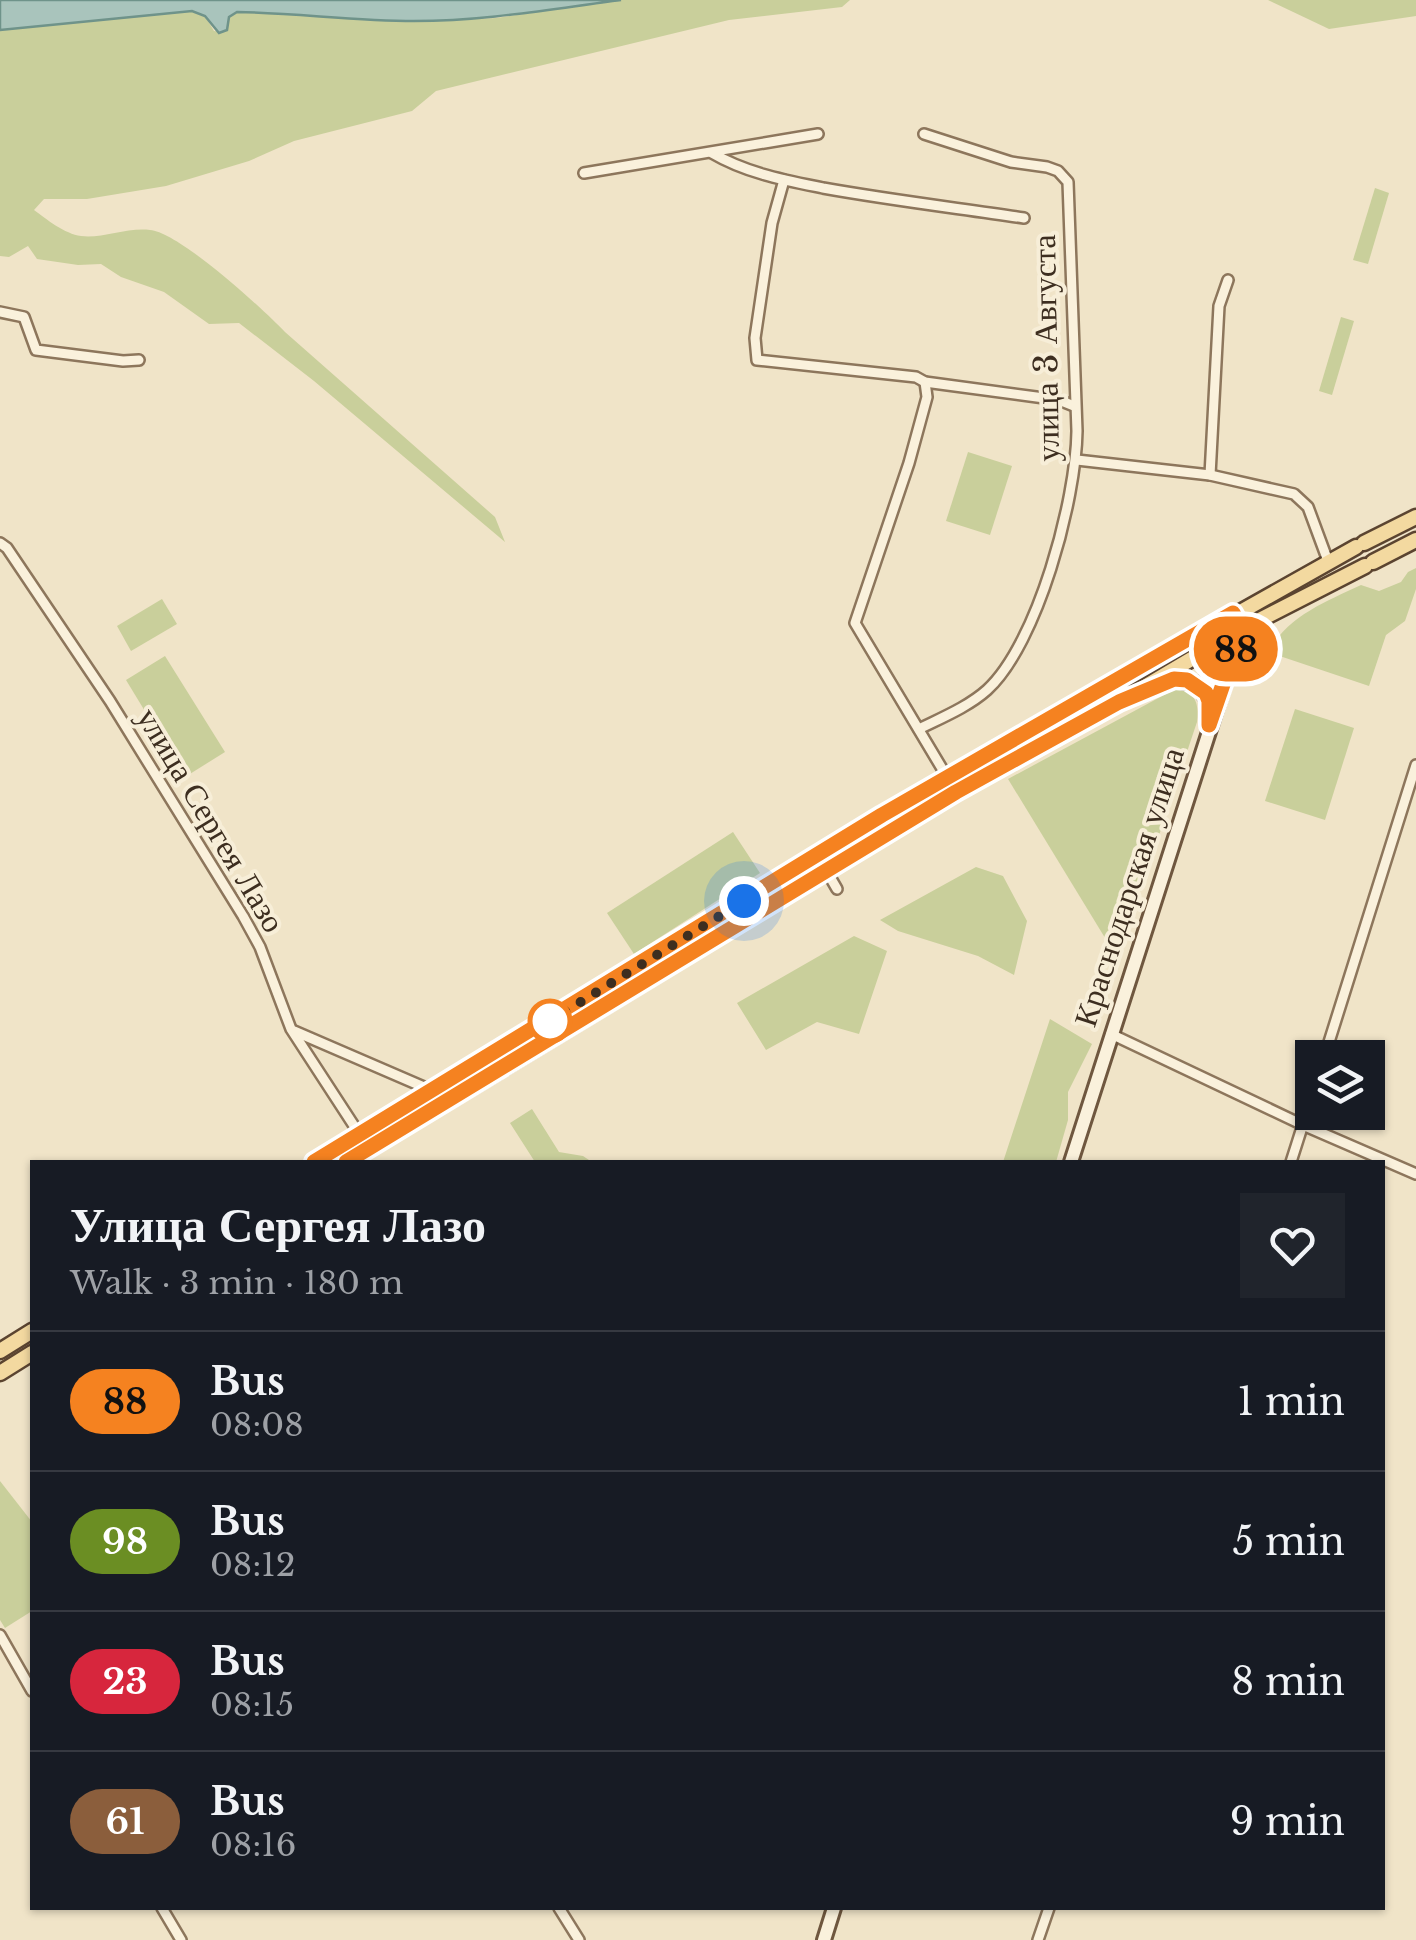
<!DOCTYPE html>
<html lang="en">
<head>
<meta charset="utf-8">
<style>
	body { margin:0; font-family:"Libre Baskerville",serif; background:#20242c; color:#f1f3f6; height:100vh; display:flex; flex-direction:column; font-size:38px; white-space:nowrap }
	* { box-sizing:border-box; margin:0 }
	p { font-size:32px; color:#9ea1a6 }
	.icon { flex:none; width:55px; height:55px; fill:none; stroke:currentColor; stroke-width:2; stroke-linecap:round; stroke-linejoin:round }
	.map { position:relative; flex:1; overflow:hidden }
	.details { position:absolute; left:30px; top:1160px; width:1355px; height:750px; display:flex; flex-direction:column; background:#171b24; border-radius:0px; box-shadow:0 2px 8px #0004 }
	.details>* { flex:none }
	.badge { padding:0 20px; border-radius:32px; font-size:35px; line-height:65px }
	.controls { position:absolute; left:1295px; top:1040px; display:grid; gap:20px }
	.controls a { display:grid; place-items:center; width:90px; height:90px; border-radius:0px; background:#171b24; box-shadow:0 2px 8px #0004; font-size:50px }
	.you { position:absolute; width:50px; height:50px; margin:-25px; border:8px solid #fff; border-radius:50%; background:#1a73e8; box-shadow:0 0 0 15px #1a73e833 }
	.map>.badge { position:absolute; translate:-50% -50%; box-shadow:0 0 0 5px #fff }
	.round { display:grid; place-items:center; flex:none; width:105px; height:105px; border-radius:0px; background:#20242c }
	.head { display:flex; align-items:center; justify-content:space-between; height:170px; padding:0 40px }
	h1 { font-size:48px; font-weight:800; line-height:75px }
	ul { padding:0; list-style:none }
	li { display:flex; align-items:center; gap:30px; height:140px; padding:0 40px; border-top:2px solid #363941 }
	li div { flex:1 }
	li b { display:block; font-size:38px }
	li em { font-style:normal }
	li .badge { min-width:110px; font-weight:700; text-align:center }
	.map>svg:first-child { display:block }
	.green { fill:#c9cf9b }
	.water { fill:#a9c4bc; stroke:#6f938a; stroke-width:2.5 }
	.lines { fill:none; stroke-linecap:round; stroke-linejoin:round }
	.street-casing { stroke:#8d765c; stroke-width:14 }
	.secondary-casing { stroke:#6f573f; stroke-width:18 }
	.primary-casing { stroke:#5b4430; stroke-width:19 }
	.street { stroke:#faf1dc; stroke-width:9 }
	.secondary { stroke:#faf1dc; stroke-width:12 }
	.primary { stroke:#f3d9a0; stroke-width:14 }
	.line-casing { stroke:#fff; stroke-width:22 }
	.line { stroke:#f58220; stroke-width:15 }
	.walk { stroke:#3d2e20; stroke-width:10; stroke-dasharray:0 18 }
	.stop-dot { fill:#fff; stroke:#f58220; stroke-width:5 }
	.labels { text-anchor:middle; stroke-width:8; stroke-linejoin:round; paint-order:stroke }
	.street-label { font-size:32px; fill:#3d2e20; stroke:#f7eed8 }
</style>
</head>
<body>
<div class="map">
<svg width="1416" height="1940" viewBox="0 0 1416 1940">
	<rect width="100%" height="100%" fill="#f0e4c8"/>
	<!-- green -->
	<g class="green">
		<path d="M621,0h229l-8,7 -113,13 -293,71 -24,20 -118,30 -45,20 -83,25 -79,13h-43l-10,11c12,9 31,24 47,26 20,3 47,-9 69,-6 29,2 113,79 135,102l210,185 10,25 -191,-161 -75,-58 -30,1 -45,-32 -43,-15 -20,-13 -23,1 -41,-6 -9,-13 -19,11 -9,-1v-226l192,-19 13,5 9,15 9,1 4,-2 2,-13 8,-5 198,9 61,-3z"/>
		<path d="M1268,0h148v16l-87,13z"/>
		<path d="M1375,188l14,5 -21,71 -15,-4z"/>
		<path d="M1341,317l13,4 -22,74 -13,-4z"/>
		<path d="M968,452l44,14 -22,69 -44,-14z"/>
		<path d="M1416,568v21l-11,32 -19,14 -17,51 -101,-34c20,-36 57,-50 93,-67l18,6 22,-9 7,-10z"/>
		<path d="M162,599l15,25 -46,27 -14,-25z"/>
		<path d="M165,656l60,96 -40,25 -59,-97z"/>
		<path d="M1177,688c19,4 22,16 20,34l-69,206 -15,23 -105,-172z"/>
		<path d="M1295,709l59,19 -29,92 -60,-19z"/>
		<path d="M733,832l27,41 -126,81 -27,-41z"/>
		<path d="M976,867l27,9 24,45 -13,54 -36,-19 -80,-25 -18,-11z"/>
		<path d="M854,936l33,15 -28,83 -42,-12 -51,28 -29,-47z"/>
		<path d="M1050,1019l42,25 -24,48v28l-12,42h-53z"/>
		<path d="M532,1109l27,43 24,4 9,6h-57l-25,-39z"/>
		<path d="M0,1481l32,41v89l-27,17 -5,-8z"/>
	</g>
	<!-- water -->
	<path class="water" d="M0,0h621c-70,9 -136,21 -207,21 -59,0 -118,-8 -177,-9l-8,5 -2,13 -8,3 -14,-17 -13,-5 -192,19z"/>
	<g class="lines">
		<!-- street casing -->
		<g class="street-casing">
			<g id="street">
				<path d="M712,153c34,20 72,27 111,35 67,12 134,20 201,30"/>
				<path d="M584,173l234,-39"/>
				<path d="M784,180l-12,43 -17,115 2,22 159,17 9,5 134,18 15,6"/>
				<path d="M0,312l24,5 12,33 87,11 16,-1"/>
				<path d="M925,382l2,15 -18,66 -54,160 101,169"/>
				<path d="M1077,460l133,15 84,19 14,13 20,54"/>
				<path d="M1210,475l9,-169 9,-26"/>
				<path d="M0,543l7,5 103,153 133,215 17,31 31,82 69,106"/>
				<path d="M919,729c22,-11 49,-22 68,-39 51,-47 89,-190 90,-259l-9,-249 -10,-11 -11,-4 -36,-5 -87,-28"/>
				<path d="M826,870l11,19"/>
				<path d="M294,1031l139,60"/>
				<path d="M1111,1034l192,91 113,49"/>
				<path d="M1324,1058l92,-293"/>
				<path d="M1291,1162l21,-66"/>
				<path d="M0,1635l32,56"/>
				<path d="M162,1908l19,32"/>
				<path d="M559,1908l20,32"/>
				<path d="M1038,1940l11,-32"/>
			</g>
		</g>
		<!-- secondary casing -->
		<g class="secondary-casing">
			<g id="secondary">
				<path d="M1071,1162l171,-533"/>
				<path d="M824,1940l10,-32"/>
			</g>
		</g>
		<!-- primary casing -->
		<g class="primary-casing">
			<g id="primary">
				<path d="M1364,543l52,-26"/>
				<path d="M1373,562l43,-22"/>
				<path d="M1161,684l13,-5 23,5 12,17v24"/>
				<path d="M494,1054l453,-277 409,-230"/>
				<path d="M503,1068l453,-276 163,-90 123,-73 123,-63"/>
				<path d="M315,1162l174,-105"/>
				<path d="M346,1162l152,-91"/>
				<path d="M0,1351l32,-20"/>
				<path d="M0,1373l32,-20"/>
			</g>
		</g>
		<!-- street -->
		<use href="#street" class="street"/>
		<!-- secondary -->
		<use href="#secondary" class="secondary"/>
		<!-- primary -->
		<use href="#primary" class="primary"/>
	</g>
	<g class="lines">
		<!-- line casing -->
		<g class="line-casing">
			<path id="line" d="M314,1162l568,-347 351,-202 9,16 -33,96v-24l-3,-8 -19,-13 -13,-1 -55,23 -163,90 -610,370"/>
		</g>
		<!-- line -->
		<use href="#line" class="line"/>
		<!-- walk -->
		<path class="walk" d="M550,1021l194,-120"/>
	</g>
	<!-- markers -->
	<circle class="stop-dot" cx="550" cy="1021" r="20"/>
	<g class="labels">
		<!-- street labels -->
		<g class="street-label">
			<text transform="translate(1046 348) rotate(-91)" y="11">улица 3 Августа</text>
			<text transform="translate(211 820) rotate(59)" y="11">улица Сергея Лазо</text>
			<text transform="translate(1129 887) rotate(-72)" y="11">Краснодарская улица</text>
		</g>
	</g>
</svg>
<div class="controls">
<a><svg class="icon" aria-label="layers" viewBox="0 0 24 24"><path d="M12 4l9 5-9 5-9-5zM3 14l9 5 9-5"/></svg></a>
</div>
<div class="you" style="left:744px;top:901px"></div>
<b class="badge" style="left:1236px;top:649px;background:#f58220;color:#111">88</b>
<section class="details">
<div class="head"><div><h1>Улица Сергея Лазо</h1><p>Walk · 3 min · 180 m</p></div><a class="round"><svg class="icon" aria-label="heart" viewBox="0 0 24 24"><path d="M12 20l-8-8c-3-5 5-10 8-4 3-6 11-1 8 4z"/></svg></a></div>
<ul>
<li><span class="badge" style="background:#f58220;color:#111">88</span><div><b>Bus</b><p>08:08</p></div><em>1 min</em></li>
<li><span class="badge" style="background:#6b8e23;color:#fff">98</span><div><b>Bus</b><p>08:12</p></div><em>5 min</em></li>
<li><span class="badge" style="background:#d7263d;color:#fff">23</span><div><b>Bus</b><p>08:15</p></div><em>8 min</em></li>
<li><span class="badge" style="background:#8b5e3c;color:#fff">61</span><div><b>Bus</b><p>08:16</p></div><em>9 min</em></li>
</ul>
</section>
</div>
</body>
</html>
